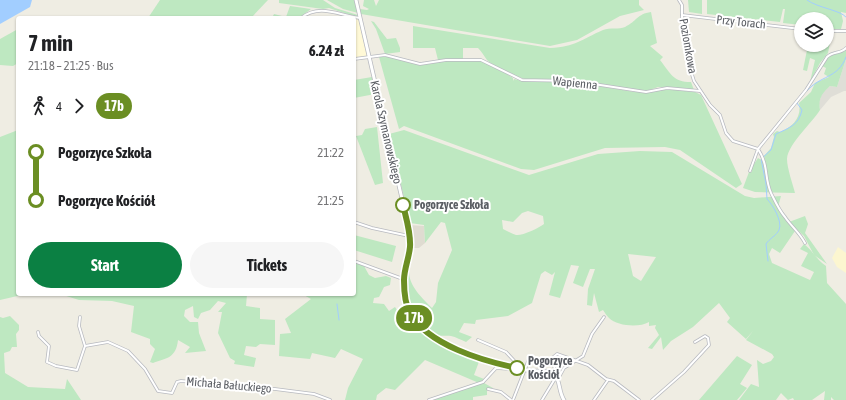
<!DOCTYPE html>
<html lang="en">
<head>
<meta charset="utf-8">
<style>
	body { margin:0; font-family:"Asap Condensed",sans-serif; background:#f6f6f6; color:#202124; height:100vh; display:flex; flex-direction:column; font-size:15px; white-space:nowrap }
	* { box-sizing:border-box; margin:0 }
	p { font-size:13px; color:#757577 }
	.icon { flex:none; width:22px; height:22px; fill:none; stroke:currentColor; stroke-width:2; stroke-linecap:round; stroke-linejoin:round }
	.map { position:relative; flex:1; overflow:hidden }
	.side { position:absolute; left:16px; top:16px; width:340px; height:280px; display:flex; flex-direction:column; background:#fff; border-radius:4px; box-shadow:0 1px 3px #0004 }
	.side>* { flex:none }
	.badge { padding:0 8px; border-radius:13px; font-size:14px; line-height:26px }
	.buttons { position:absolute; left:794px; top:12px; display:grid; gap:8px }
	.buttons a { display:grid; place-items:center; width:40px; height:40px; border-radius:50%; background:#fff; box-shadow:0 1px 3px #0004; font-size:20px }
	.map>.badge { position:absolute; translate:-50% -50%; box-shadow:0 0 0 2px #fff }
	.legs { display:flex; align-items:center; gap:6px; height:44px; padding:0 12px; font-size:13px }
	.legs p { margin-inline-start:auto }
	.overview { display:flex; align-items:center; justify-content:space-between; height:68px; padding:0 12px }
	h1 { font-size:22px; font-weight:700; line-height:30px }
	.cta { display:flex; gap:8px; margin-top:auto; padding:8px 12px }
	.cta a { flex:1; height:46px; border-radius:24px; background:#0b8043; color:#fff; font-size:16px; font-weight:700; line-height:46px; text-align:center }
	.cta a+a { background:#f6f6f6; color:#202124 }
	ul { padding:0 12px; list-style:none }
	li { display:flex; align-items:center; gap:14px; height:48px; font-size:15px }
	li i { display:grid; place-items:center; width:6px; height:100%; margin:0 5px; background:currentColor }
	li i::after { content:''; width:10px; height:10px; margin:-5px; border:3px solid; border-radius:50%; background:#fff }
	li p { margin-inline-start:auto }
	li:first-child i { background:linear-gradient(#0000 50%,currentColor 0) }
	li:last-child i { background:linear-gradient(currentColor 50%,#0000 0) }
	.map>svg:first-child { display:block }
	.commercial { fill:#fff9d7 }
	.industrial { fill:#dfded7 }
	.education { fill:#dfdcd1 }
	.green { fill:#bee8c1; fill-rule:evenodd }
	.sand { fill:#fcf6d0 }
	.water { fill:#a2ceff }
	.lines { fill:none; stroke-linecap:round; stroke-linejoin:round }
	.stream { stroke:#a2ceff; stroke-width:1 }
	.minor-casing { stroke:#b8bac0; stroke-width:3.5 }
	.tertiary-casing { stroke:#b8bac0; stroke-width:4.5 }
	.minor { stroke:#fff; stroke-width:2 }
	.tertiary { stroke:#fff; stroke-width:3 }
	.line-1-casing { stroke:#fff; stroke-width:9 }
	.line-1 { stroke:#6b8e23; stroke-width:6 }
	.stop-1-dot { fill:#fff; stroke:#6b8e23; stroke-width:2 }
	.labels { text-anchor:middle; stroke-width:4; stroke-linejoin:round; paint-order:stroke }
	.street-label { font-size:12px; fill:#5b5e64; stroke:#fff }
	.stop-label { font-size:12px; font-weight:bold; fill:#5b5e64; stroke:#fff; text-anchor:start }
</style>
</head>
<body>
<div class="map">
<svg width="846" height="400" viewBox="0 0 846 400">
	<rect width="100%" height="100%" fill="#efede3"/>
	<!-- commercial -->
	<path class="commercial" d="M354,19l5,1 8,36 -13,2z"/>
	<!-- industrial -->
	<path class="industrial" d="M846,59v32h-2l-13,6 -11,13 -1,-7 3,-10 8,-7 7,1z"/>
	<!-- education -->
	<path class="education" d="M409,225l15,1 1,17 -6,5h-7z"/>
	<!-- green -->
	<g class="green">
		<path d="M160,0h108l-17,18h-103z"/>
		<path d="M279,0h44l12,8 23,7 -2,2 -27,-9 -6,1 -44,-6z"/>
		<path d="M327,0h28l3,13 -15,-4z"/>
		<path d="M364,0h10l2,6 3,-6h260v5l5,5 -24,6 -43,24 -27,6 -189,-32 -1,-5 7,1 2,-1 -6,-3z"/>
		<path d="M688,0h14v14l-13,-2z"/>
		<path d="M707,0h139v13l-5,-1 2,9 -2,8h-13l-1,-10h-26v6l-18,-2 2,-14h-2l-3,13 -73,-8z"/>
		<path d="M290,6l21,3 -12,9h-27l2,-4 12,3z"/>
		<path d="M651,12l6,31 -7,3 13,11 -3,3c11,14 13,22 31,22l3,8 -25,-3h-11l-11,4 -12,-1 -61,-10 -49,-1c-6,-1 -34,-14 -38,-19 -3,-4 -5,-8 -9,-12h-15v11l-25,1 -3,-12h-22v-22l137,22c25,-1 32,-9 53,-18 7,-3 16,0 22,-3 12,-6 12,-13 26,-15z"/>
		<path d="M371,21l3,1 13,17 9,-1 4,10v4l-15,2 -9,-25z"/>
		<path d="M18,29v34l-5,3 -13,-1v-26z"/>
		<path d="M827,33h5l-4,20 -8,10 -10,19 5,-22 -5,-2 -3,13 -4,-1 5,-25 15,3 1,-3h3z"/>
		<path d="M846,49v10l-9,28 -7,-1c-8,7 -12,13 -10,24 -8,13 -32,34 -33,49 0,9 6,26 8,34l-40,-1 -12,-4 6,-16h3v-5l6,-9 5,3 2,-1 -1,-4 7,-8 3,-11 -1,-3 4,-3 3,1c13,-5 22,-15 19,-29l12,-11 4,-9 14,-6 -5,-3 2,-6 -4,-2c2,-3 5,-9 8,-11 5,-4 11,-1 16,-6z"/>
		<path d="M385,55l35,10 26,-4h35l23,11 9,6v3l1,-2 8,2 51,1 62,10 32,-3 28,3 6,3 41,89 -6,4 -56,-38 -15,-3 -60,1 -71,22 -13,-1 -117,-43 -5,3 -20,-72z"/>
		<path d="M372,77l3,17 -21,4v-18z"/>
		<path d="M377,127l6,56 -8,2 -19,-49 6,-1 3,-6z"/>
		<path d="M18,130v164h37h-29l-26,6v-163z"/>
		<path d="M404,130l125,45 69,-21 42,-3 32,1 73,44 9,2 27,-2 -3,11 17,24 -15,22 -8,-5 -3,6 3,9 38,17 4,-8 -13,-6 7,-13 -8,-4 4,-5c8,6 12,15 22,22l1,17 19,21v96h-12l-3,-3v3h-7l1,-9 -13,9h-18l-1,-2 -5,2 -7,-7 -5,7h-37l12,-16 8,3 -2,-27 6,4 8,-3 3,-4 -2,-3 -26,-14 7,-9 -7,8 -19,-17 3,-4 -11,-15 -26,24 -22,14 -8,9 -2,-13 -9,12 -4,-1 11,-13 -4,-7 1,-3 -7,1v-4c-10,6 -32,4 -40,-4 -2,-2 -4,-5 -6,-8l-4,2 -5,-19 -2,13 -5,-1 1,-16 7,-20h-5l-7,18 -10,-4 6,-17 -8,-1 -11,33 -11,-3 6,-23 -3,3 -7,-4 -4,3 -9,29 -24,13 -32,4 -1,4 -11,-1 -5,9 13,5 -6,5c-5,-2 -10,-5 -15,-6 -5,-1 -11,1 -15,-2 -22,-11 -32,-40 -29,-62h2c0,14 14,27 23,36l4,-6 2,-19 14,-33 -7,-27 -4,-1 -16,21 -1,-18 -14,-2 -21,-89zM528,211l15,5 1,8c-5,4 -22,12 -28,11 -4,-1 -9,-4 -13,-6l-1,-9 11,2 9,-9zM628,254l28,3 -15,24 -8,-5z"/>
		<path d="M805,216l3,8 -3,9 22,31 -13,-9 -10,-19 -15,-14z"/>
		<path d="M354,235l42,11 -4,16 -38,-12z"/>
		<path d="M354,262l10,4 5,9 6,3 11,-2 5,2 -1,7 -6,2 -5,10 -5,1 -1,5 11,1 5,7 6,-4 13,19 1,1 4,-9c24,24 35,29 67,41l-6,16 10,4 -5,4 -54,-23 -30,30 -9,-2 -9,7 -1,5h-31l3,-12 15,-29 -22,-10 -6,9 -23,-5 -2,6 -31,-3 1,-22 11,-1 -6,-14 26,-20 -9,-5h52z"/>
		<path d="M60,294h187l-1,12 14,2v11l15,1v25l-15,-1 -4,3 -10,-1 -2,9 12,3 -2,9 -20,-3 1,-3 -5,-3 -12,-25 4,-21h-4l8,-9 -8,-2 -8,9 -9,3 -3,6 -4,-2 -1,-11 -8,4 -1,6 6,6h8l1,11 7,18 -21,2 5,-6 -12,-7c-2,18 -11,18 -25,23l-3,-1 5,-13 -5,-5v-5l-19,-7 3,-26 -22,-5 -33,-1z"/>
		<path d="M10,316l9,9v5l-3,4 1,13h-5l-2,4 -6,2 1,20 23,14 37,2 2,-10 14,21h-81v-83l3,1z"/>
		<path d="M737,356l15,9 -12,19 7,4 -10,12h-38z"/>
		<path d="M484,383l9,5 -6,1v6l-14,2v3h-42z"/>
	</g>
	<!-- sand -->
	<path class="sand" d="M838,247l8,6v20l-9,-6 -5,-9z"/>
	<!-- water -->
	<path class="water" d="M0,0h32l-2,7 -30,17z"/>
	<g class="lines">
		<!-- stream -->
		<g class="stream">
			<path d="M807,0c11,8 33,10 39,17"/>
			<path d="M807,91c13,-16 31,-12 39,-34"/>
			<path d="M768,261l-2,-17c3,-5 11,-9 13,-14 4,-9 -7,-26 -12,-31l-1,-15 -5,-25 10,-9 5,-16c13,-6 23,-9 26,-24l-5,-7 3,-4"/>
			<path d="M337,304l2,16"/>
		</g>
		<!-- minor casing -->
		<g class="minor-casing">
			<g id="minor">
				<path d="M679,0l3,5v20l7,40 5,16 16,24 10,10 6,18 7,8 25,8"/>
				<path d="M682,15l119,14"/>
				<path d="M301,18c19,-15 39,-2 59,0"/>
				<path d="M827,31h19"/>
				<path d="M354,59l31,-4 35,9 26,-4h35l41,20 52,1 72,11 21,-4 33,3"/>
				<path d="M758,149c11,17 6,28 13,44 4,8 8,17 14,24 6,9 15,16 20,26"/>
				<path d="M750,171l8,-22 48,-59 21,-33c6,-6 14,-3 19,-9"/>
				<path d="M354,222l18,6 37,8"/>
				<path d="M354,261l49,18"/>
				<path d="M38,332l1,4 10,10 -2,16 9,4 21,4 8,-24 -6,-20 1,-9"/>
				<path d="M478,340l28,12 13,14v2"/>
				<path d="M85,346l23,-4 20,9 17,18 13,22 14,2 5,-11 4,-1 94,8 39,5 16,6"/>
				<path d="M551,359l4,10v4"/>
				<path d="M558,379l6,-11 19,-12 9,-22 12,-17"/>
				<path d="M488,389l13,3 10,8"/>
				<path d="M429,400l54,-18 13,-14 16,1 1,-2"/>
				<path d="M513,400l16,-41h22l6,-5 31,11 18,14 8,2 25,19"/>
				<path d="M542,400l14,-23"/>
				<path d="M594,400l14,-20"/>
				<path d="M652,400l32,-28 25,-27 -1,-7 -3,-2 -10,6"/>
			</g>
		</g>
		<!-- tertiary casing -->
		<g class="tertiary-casing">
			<path id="tertiary" d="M356,0l53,229c2,17 -3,30 -5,46 -1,9 1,21 3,30 8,38 86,58 119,65 9,2 19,0 27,2 8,8 5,19 11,28"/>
		</g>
		<!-- minor -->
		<use href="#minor" class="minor"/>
		<!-- tertiary -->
		<use href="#tertiary" class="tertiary"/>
	</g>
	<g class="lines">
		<!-- line-1 casing -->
		<g class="line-1-casing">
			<path id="line-1" d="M403,205c3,13 8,28 7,42 -1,11 -6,22 -6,33 0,10 1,24 6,33 18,32 73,48 107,55"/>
		</g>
		<!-- line-1 -->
		<use href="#line-1" class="line-1"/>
	</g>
	<!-- markers -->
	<g class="stop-1-dot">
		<circle cx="403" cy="205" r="7"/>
		<circle cx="517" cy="368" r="7"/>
	</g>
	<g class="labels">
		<!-- street labels -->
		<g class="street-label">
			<text transform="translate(741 22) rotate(6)" y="4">Przy Torach</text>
			<text transform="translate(688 46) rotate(80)" y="4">Poziomkowa</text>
			<text transform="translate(575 83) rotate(6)" y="4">Wapienna</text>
			<text transform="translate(386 132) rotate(77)" y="4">Karola Szymanowskiego</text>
			<text transform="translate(229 385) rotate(5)" y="4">Michała Bałuckiego</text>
		</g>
		<!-- stop labels -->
		<g class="stop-label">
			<text x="414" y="209">Pogorzyce Szkoła</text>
			<text x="528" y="365">Pogorzyce<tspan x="528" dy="14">Kościół</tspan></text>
		</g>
	</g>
</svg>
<div class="buttons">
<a><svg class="icon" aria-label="layers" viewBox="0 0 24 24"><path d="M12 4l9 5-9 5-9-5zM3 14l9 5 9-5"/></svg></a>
</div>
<b class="badge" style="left:414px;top:318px;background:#6b8e23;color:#fff">17b</b>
<section class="side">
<div class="overview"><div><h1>7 min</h1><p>21:18 – 21:25 · Bus</p></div><b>6.24 zł</b></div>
<div class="legs"><svg class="icon" aria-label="walk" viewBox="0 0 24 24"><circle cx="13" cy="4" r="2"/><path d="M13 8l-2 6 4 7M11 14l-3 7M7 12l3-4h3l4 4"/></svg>4<svg class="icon" aria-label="forward" viewBox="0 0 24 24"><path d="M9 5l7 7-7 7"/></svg><b class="badge" style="background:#6b8e23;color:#fff">17b</b></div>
<ul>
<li><i style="color:#6b8e23"></i><b>Pogorzyce Szkoła</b><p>21:22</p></li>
<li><i style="color:#6b8e23"></i><b>Pogorzyce Kościół</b><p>21:25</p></li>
</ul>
<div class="cta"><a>Start</a><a>Tickets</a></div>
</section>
</div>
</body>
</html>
